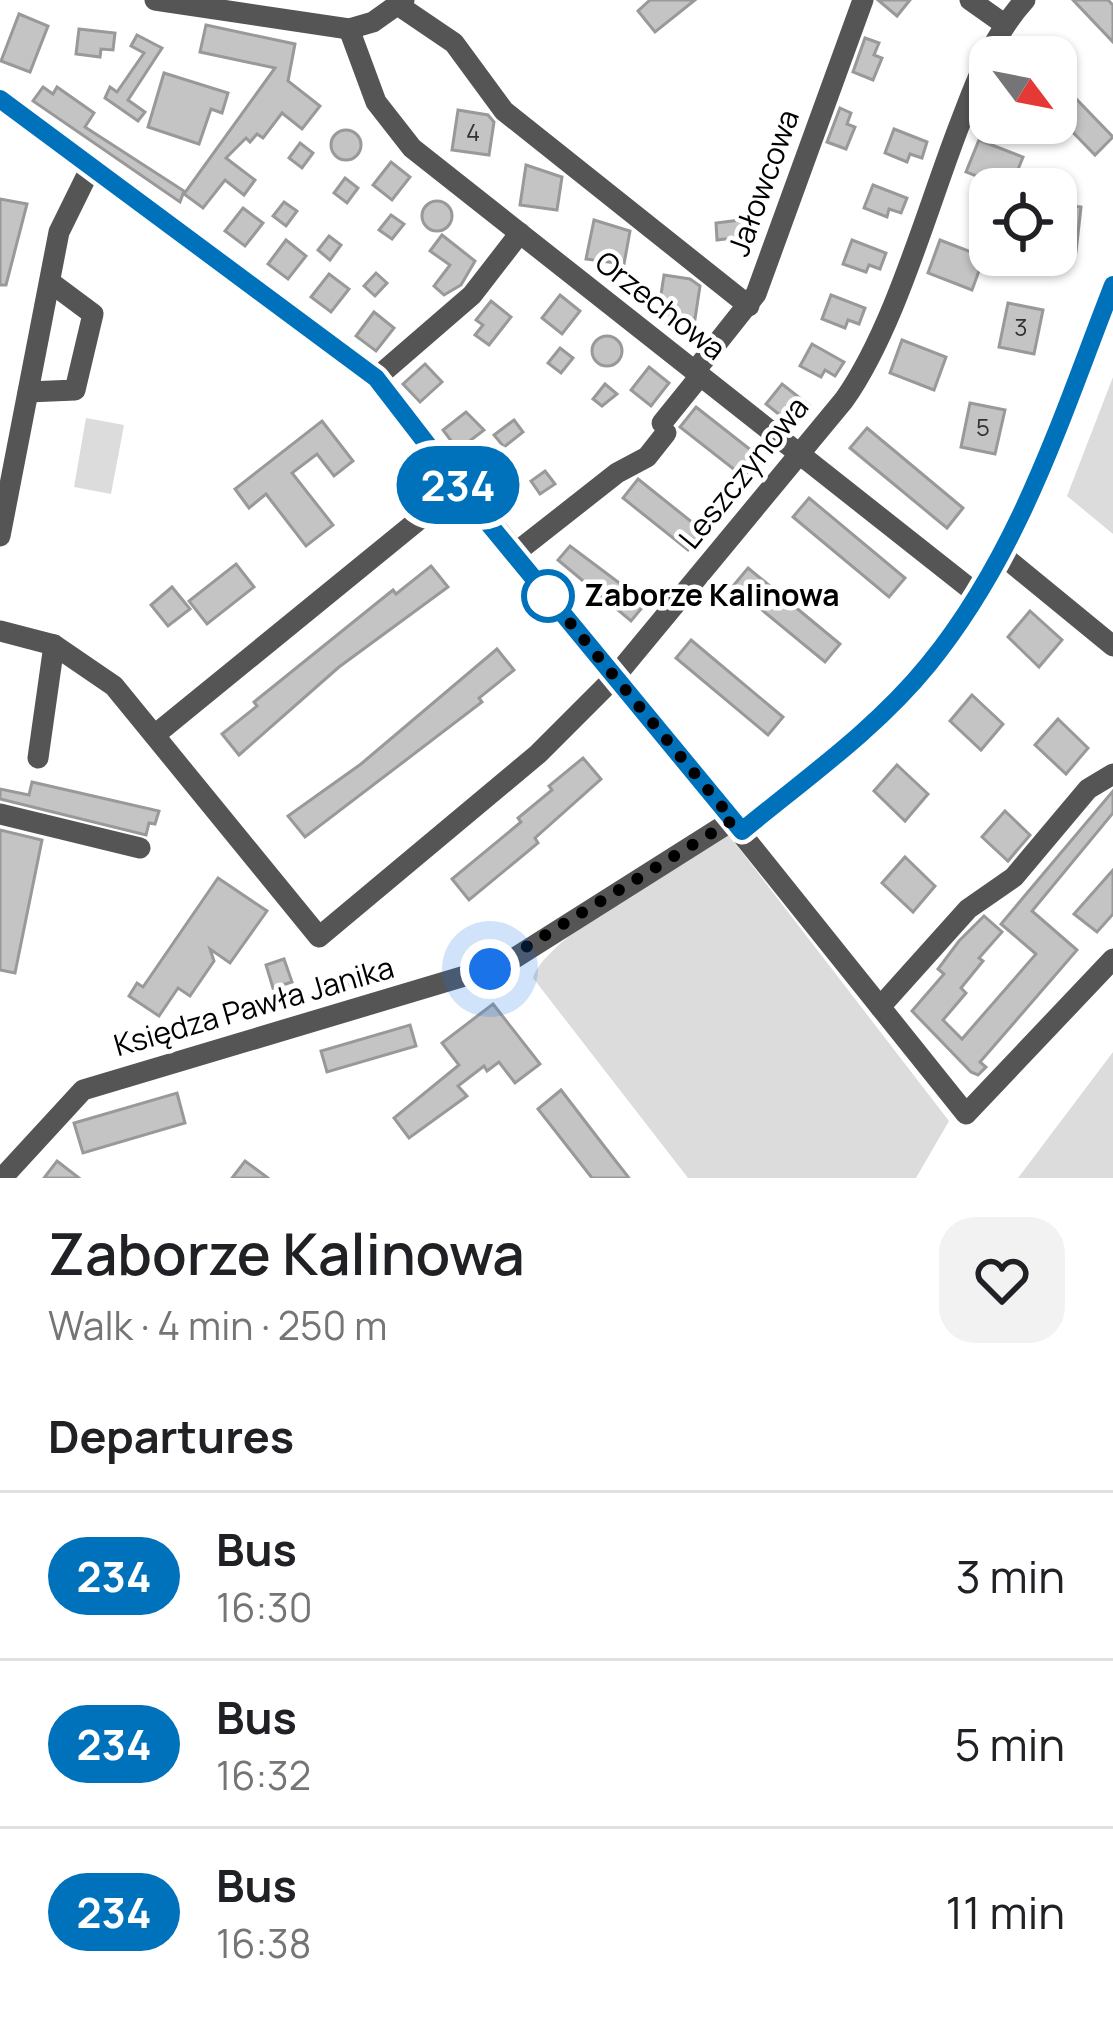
<!DOCTYPE html>
<html lang="en">
<head>
<meta charset="utf-8">
<style>
	body { margin:0; font-family:Manrope,sans-serif; background:#f2f2f2; color:#202124; height:100vh; display:flex; flex-direction:column; font-size:45px; white-space:nowrap }
	* { box-sizing:border-box; margin:0 }
	p { font-size:39px; color:#757577 }
	.icon { flex:none; width:66px; height:66px; fill:none; stroke:currentColor; stroke-width:2; stroke-linecap:round; stroke-linejoin:round }
	.map { position:relative; height:1178px; overflow:hidden }
	.side { display:flex; flex-direction:column; background:#fff; flex:1 }
	.side>* { flex:none }
	.badge { padding:0 24px; border-radius:39px; font-size:42px; line-height:78px }
	.needle { width:78px; rotate:122deg }
	.buttons { position:absolute; left:969px; top:36px; display:grid; gap:24px }
	.buttons a { display:grid; place-items:center; width:108px; height:108px; border-radius:24px; background:#fff; box-shadow:0 3px 9px #0004; font-size:60px }
	.you { position:absolute; width:60px; height:60px; margin:-30px; border:9px solid #fff; border-radius:50%; background:#1a73e8; box-shadow:0 0 0 18px #1a73e833 }
	.map>.badge { position:absolute; translate:-50% -50%; box-shadow:0 0 0 6px #fff }
	h2 { padding:0 48px; font-size:45px; line-height:108px }
	.round { display:grid; place-items:center; flex:none; width:126px; height:126px; border-radius:36px; background:#f2f2f2 }
	.head { display:flex; align-items:center; justify-content:space-between; height:204px; padding:0 48px }
	h1 { font-size:57px; font-weight:600; line-height:90px }
	ul { padding:0; list-style:none }
	li { display:flex; align-items:center; gap:36px; height:168px; padding:0 48px; border-top:3px solid #e0e0e0 }
	li div { flex:1 }
	li b { display:block; font-size:45px }
	li em { font-style:normal }
	li .badge { min-width:132px; font-weight:700; text-align:center }
	.map>svg:first-child { display:block }
	.green { fill:#dcdcdc }
	.building { fill:#c4c4c4; stroke:#999; stroke-width:3 }
	.lines { fill:none; stroke-linecap:round; stroke-linejoin:round }
	.minor { stroke:#555; stroke-width:21 }
	.line-casing { stroke:#fff; stroke-width:27 }
	.line { stroke:#0072bc; stroke-width:18 }
	.walk { stroke:#000; stroke-width:12; stroke-dasharray:0 21.6 }
	.stop-dot { fill:#fff; stroke:#0072bc; stroke-width:6 }
	.labels { text-anchor:middle; stroke-width:9; stroke-linejoin:round; paint-order:stroke }
	.number-label { font-size:24px; fill:#313131 }
	.street-label { font-size:30px; fill:#000; stroke:#fff }
	.stop-label { font-size:30px; font-weight:bold; fill:#000; stroke:#fff; text-anchor:start }
</style>
</head>
<body>
<div class="map">
<svg width="1113" height="1178" viewBox="0 0 1113 1178">
	<rect width="100%" height="100%" fill="#fff"/>
	<!-- green -->
	<g class="green">
		<path d="M1113,377v157l-46,-38z"/>
		<path d="M86,418l38,7 -13,69 -37,-7z"/>
		<path d="M728,834l221,287 -33,57h-228l-155,-200c12,-41 153,-118 195,-144z"/>
		<path d="M1113,1052v126h-95z"/>
	</g>
	<!-- building -->
	<g class="building">
		<path d="M650,0h45l-40,32 -17,-21z"/>
		<path d="M878,0h32l-13,16z"/>
		<path d="M1073,0h35l5,5v37z"/>
		<path d="M19,14l29,12 -18,46 -29,-11z"/>
		<path d="M206,25l89,19 -7,37 32,25 -18,23 -20,-16 -19,25 -6,-4 -7,8 -4,-4 -20,20 29,22 -11,15 -19,-15 -22,28 -19,-14 91,-126 -75,-16z"/>
		<path d="M79,29l36,4 -2,17 -12,-1 -1,8 -24,-3z"/>
		<path d="M137,35l25,13 -34,52 17,12 -7,9 -33,-23 5,-11 7,5 27,-39 -13,-7z"/>
		<path d="M865,38l14,5 -5,12 8,3 -9,22 -20,-8z"/>
		<path d="M164,73l64,20 -6,20 -11,-4 -12,35 -51,-17z"/>
		<path d="M1056,78l57,59 -18,18 -39,-40z"/>
		<path d="M43,87l10,7 4,-7 37,26 -9,14 99,64 -4,11 -147,-101z"/>
		<path d="M840,108l11,5 -4,11 8,3 -9,22 -19,-7z"/>
		<path d="M458,110l30,5 6,7 -5,33 -37,-5z"/>
		<path d="M894,129l33,13 -5,16 -12,-4 -3,8 -22,-9z"/>
		<circle cx="346" cy="145" r="15"/>
		<path d="M979,140l44,17 -13,32 -44,-17z"/>
		<path d="M300,143l13,10 -11,15 -13,-10z"/>
		<path d="M391,162l19,15 -18,23 -19,-15z"/>
		<path d="M526,165l36,12 -5,33 -37,-5z"/>
		<path d="M345,178l13,10 -11,15 -13,-10z"/>
		<path d="M873,185l34,13 -6,15 -12,-4 -2,8 -23,-9z"/>
		<path d="M0,199l27,5 -21,81h-6z"/>
		<circle cx="437" cy="216" r="15"/>
		<path d="M284,202l13,9 -11,15 -13,-10z"/>
		<path d="M1056,204l25,3 -5,45 -20,-3z"/>
		<path d="M243,208l20,15 -18,23 -20,-15z"/>
		<path d="M391,215l13,9 -12,15 -13,-9z"/>
		<path d="M748,219l2,17 -33,4 -1,-17z"/>
		<path d="M594,220l36,11 -6,33 -38,-5z"/>
		<path d="M442,235l33,26 -14,24 -17,10 -10,-9 16,-21 -20,-14z"/>
		<path d="M329,236l12,9 -11,15 -12,-10z"/>
		<path d="M286,240l20,16 -18,23 -20,-15z"/>
		<path d="M852,240l34,13 -6,16 -11,-4 -3,7 -23,-8z"/>
		<path d="M940,240l44,17 -12,33 -44,-17z"/>
		<path d="M376,273l11,10 -12,13 -11,-10z"/>
		<path d="M329,274l20,15 -18,23 -20,-15z"/>
		<path d="M664,275l26,4 10,7 -5,33 -37,-5z"/>
		<path d="M560,295l20,16 -18,23 -20,-16z"/>
		<path d="M831,295l34,13 -6,16 -11,-4 -3,8 -23,-9z"/>
		<path d="M491,301l20,16 -22,28 -14,-10 8,-10 -7,-5z"/>
		<path d="M1008,303l35,7 -9,44 -35,-7z"/>
		<path d="M374,312l20,16 -18,23 -20,-15z"/>
		<circle cx="607" cy="351" r="15"/>
		<path d="M902,340l44,17 -12,33 -44,-17z"/>
		<path d="M812,344l32,18 -9,14 -10,-6 -4,7 -21,-11z"/>
		<path d="M560,348l13,10 -12,15 -13,-10z"/>
		<path d="M425,364l17,18 -22,20 -17,-18z"/>
		<path d="M649,367l20,16 -18,23 -20,-16z"/>
		<path d="M605,384l12,10 -15,12 -9,-7z"/>
		<path d="M782,384l28,22 -11,14 -9,-8 -5,7 -19,-15z"/>
		<path d="M970,403l35,7 -10,44 -34,-7z"/>
		<path d="M696,407l65,51 -16,20 -65,-51z"/>
		<path d="M466,412l18,18 -26,20 -15,-20z"/>
		<path d="M514,420l9,12 -19,15 -10,-12z"/>
		<path d="M322,421l31,40 -19,15 -17,-22 -25,19 41,52 -27,21 -40,-52 -17,14 -14,-19z"/>
		<path d="M867,428l96,80 -16,20 -97,-80z"/>
		<path d="M503,460l16,21 -24,17 -15,-20z"/>
		<path d="M545,471l10,13 -15,10 -9,-13z"/>
		<path d="M638,479l65,52 -15,19 -65,-52z"/>
		<path d="M809,498l96,80 -16,19 -96,-80z"/>
		<path d="M570,546l76,57 -15,18 -73,-61z"/>
		<path d="M236,564l18,23 -47,37 -18,-23z"/>
		<path d="M431,566l17,21 -109,80 -100,88 -17,-21 35,-28 -3,-4 139,-112 3,4z"/>
		<path d="M748,568l92,76 -15,18 -92,-76z"/>
		<path d="M172,587l18,22 -22,17 -17,-21z"/>
		<path d="M1030,611l32,29 -23,27 -31,-30z"/>
		<path d="M691,640l92,77 -15,18 -92,-77z"/>
		<path d="M497,649l17,21 -35,28 3,4 -177,135 -17,-21 73,-52z"/>
		<path d="M972,695l31,29 -22,26 -31,-29z"/>
		<path d="M1058,719l30,29 -22,26 -31,-29z"/>
		<path d="M583,758l18,21 -66,59 3,5 -69,57 -17,-21 69,-57 -3,-4 34,-28 -3,-4z"/>
		<path d="M897,765l31,29 -23,27 -31,-30z"/>
		<path d="M32,782l127,29 -4,13 -6,-1 -3,12 -146,-36v-10l29,6z"/>
		<path d="M1113,791v22l-81,98 45,39 -97,112 6,5 -8,8 -7,-3 -59,-61 32,-37 -6,-5 21,-28 25,-25 18,16 -23,26 4,3 -22,27 5,5 -23,27 19,19 74,-85 -35,-30z"/>
		<path d="M1005,811l25,24 -22,26 -26,-24z"/>
		<path d="M0,830l42,10 -27,133 -15,-3z"/>
		<path d="M905,857l30,29 -22,26 -31,-29z"/>
		<path d="M1113,870v44l-16,18 -23,-18z"/>
		<path d="M218,878l49,33 -37,52 -20,-14 4,12 -24,35 -12,-8 -19,28 -30,-20 8,-13 6,4z"/>
		<path d="M284,959l8,23 -19,6 -7,-23z"/>
		<path d="M375,964l3,12 -39,13 -4,-13z"/>
		<path d="M493,1004l47,60 -25,19 -16,-21 -12,9 -3,-5 -26,20 9,10 -58,42 -15,-20 65,-53 -17,-22z"/>
		<path d="M410,1025l6,21 -89,26 -6,-21z"/>
		<path d="M561,1090l43,56 25,32h-37l-54,-69z"/>
		<path d="M177,1093l8,30 -102,30 -9,-30z"/>
		<path d="M57,1161l22,17h-35z"/>
		<path d="M245,1161l23,17h-36z"/>
	</g>
	<g class="lines">
		<!-- minor -->
		<g class="minor">
			<path d="M155,0l194,29 24,-7 31,-22"/>
			<path d="M970,0l34,24"/>
			<path d="M398,5l56,38 50,68 245,195"/>
			<path d="M349,29l27,73 36,46 566,447"/>
			<path d="M0,99l376,279 590,736 147,-155"/>
			<path d="M695,371l61,-77 107,-294"/>
			<path d="M376,378l96,-83 48,-62"/>
			<path d="M28,392l47,-2 18,-76 -43,-32"/>
			<path d="M662,423l38,-47"/>
			<path d="M0,536l59,-304 33,-67"/>
			<path d="M514,554l103,-81 30,-16 19,-24"/>
			<path d="M1002,555l111,91"/>
			<path d="M0,631l54,14 60,41 205,251 219,-183 76,-76 230,-278c51,-72 84,-195 117,-279 17,-44 32,-86 64,-121"/>
			<path d="M156,734l303,-247"/>
			<path d="M38,758l16,-113"/>
			<path d="M0,814l140,34"/>
			<path d="M742,831c63,-52 135,-102 186,-166 91,-113 133,-247 185,-380"/>
			<path d="M880,1007l88,-98 46,-32 74,-88 25,-15"/>
			<path d="M2,1178l81,-88 422,-126 228,-144"/>
		</g>
	</g>
	<g class="lines">
		<!-- line casing -->
		<g class="line-casing">
			<path id="line" d="M0,99l376,279 108,140 258,313c63,-52 134,-102 186,-166 92,-113 133,-247 185,-380"/>
		</g>
		<!-- line -->
		<use href="#line" class="line"/>
		<!-- walk -->
		<path class="walk" d="M490,969l243,-149 -185,-224"/>
	</g>
	<!-- markers -->
	<circle class="stop-dot" cx="548" cy="596" r="24"/>
	<g class="labels">
		<!-- number labels -->
		<g class="number-label">
			<text x="473" y="141">4</text>
			<text x="1021" y="336">3</text>
			<text x="983" y="436">5</text>
		</g>
		<!-- street labels -->
		<g class="street-label">
			<text transform="translate(764 183) rotate(-70)" y="10">Jałowcowa</text>
			<text transform="translate(660 306) rotate(38)" y="10">Orzechowa</text>
			<text transform="translate(744 473) rotate(-51)" y="10">Leszczynowa</text>
			<text transform="translate(254 1007) rotate(-16)" y="10">Księdza Pawła Janika</text>
		</g>
		<!-- stop labels -->
		<g class="stop-label">
			<text x="584" y="606">Zaborze Kalinowa</text>
		</g>
	</g>
</svg>
<div class="buttons">
<a><svg class="needle" viewBox="-14 -14 28 28"><path d="M0-13l5 13h-10z" fill="#e53935"/><path d="M0 13l5-13h-10z" fill="#757577"/></svg></a>
<a><svg class="icon" aria-label="locate" viewBox="0 0 24 24"><circle cx="12" cy="12" r="6"/><path d="M12 2v4M12 18v4M2 12h4M18 12h4"/></svg></a>
</div>
<div class="you" style="left:490px;top:969px"></div>
<b class="badge" style="left:458px;top:485px;background:#0072bc;color:#fff">234</b>
</div>
<section class="side">
<div class="head"><div><h1>Zaborze Kalinowa</h1><p>Walk · 4 min · 250 m</p></div><a class="round"><svg class="icon" aria-label="heart" viewBox="0 0 24 24"><path d="M12 20l-8-8c-3-5 5-10 8-4 3-6 11-1 8 4z"/></svg></a></div>
<h2>Departures</h2>
<ul>
<li><span class="badge" style="background:#0072bc;color:#fff">234</span><div><b>Bus</b><p>16:30</p></div><em>3 min</em></li>
<li><span class="badge" style="background:#0072bc;color:#fff">234</span><div><b>Bus</b><p>16:32</p></div><em>5 min</em></li>
<li><span class="badge" style="background:#0072bc;color:#fff">234</span><div><b>Bus</b><p>16:38</p></div><em>11 min</em></li>
</ul>
</section>
</body>
</html>
